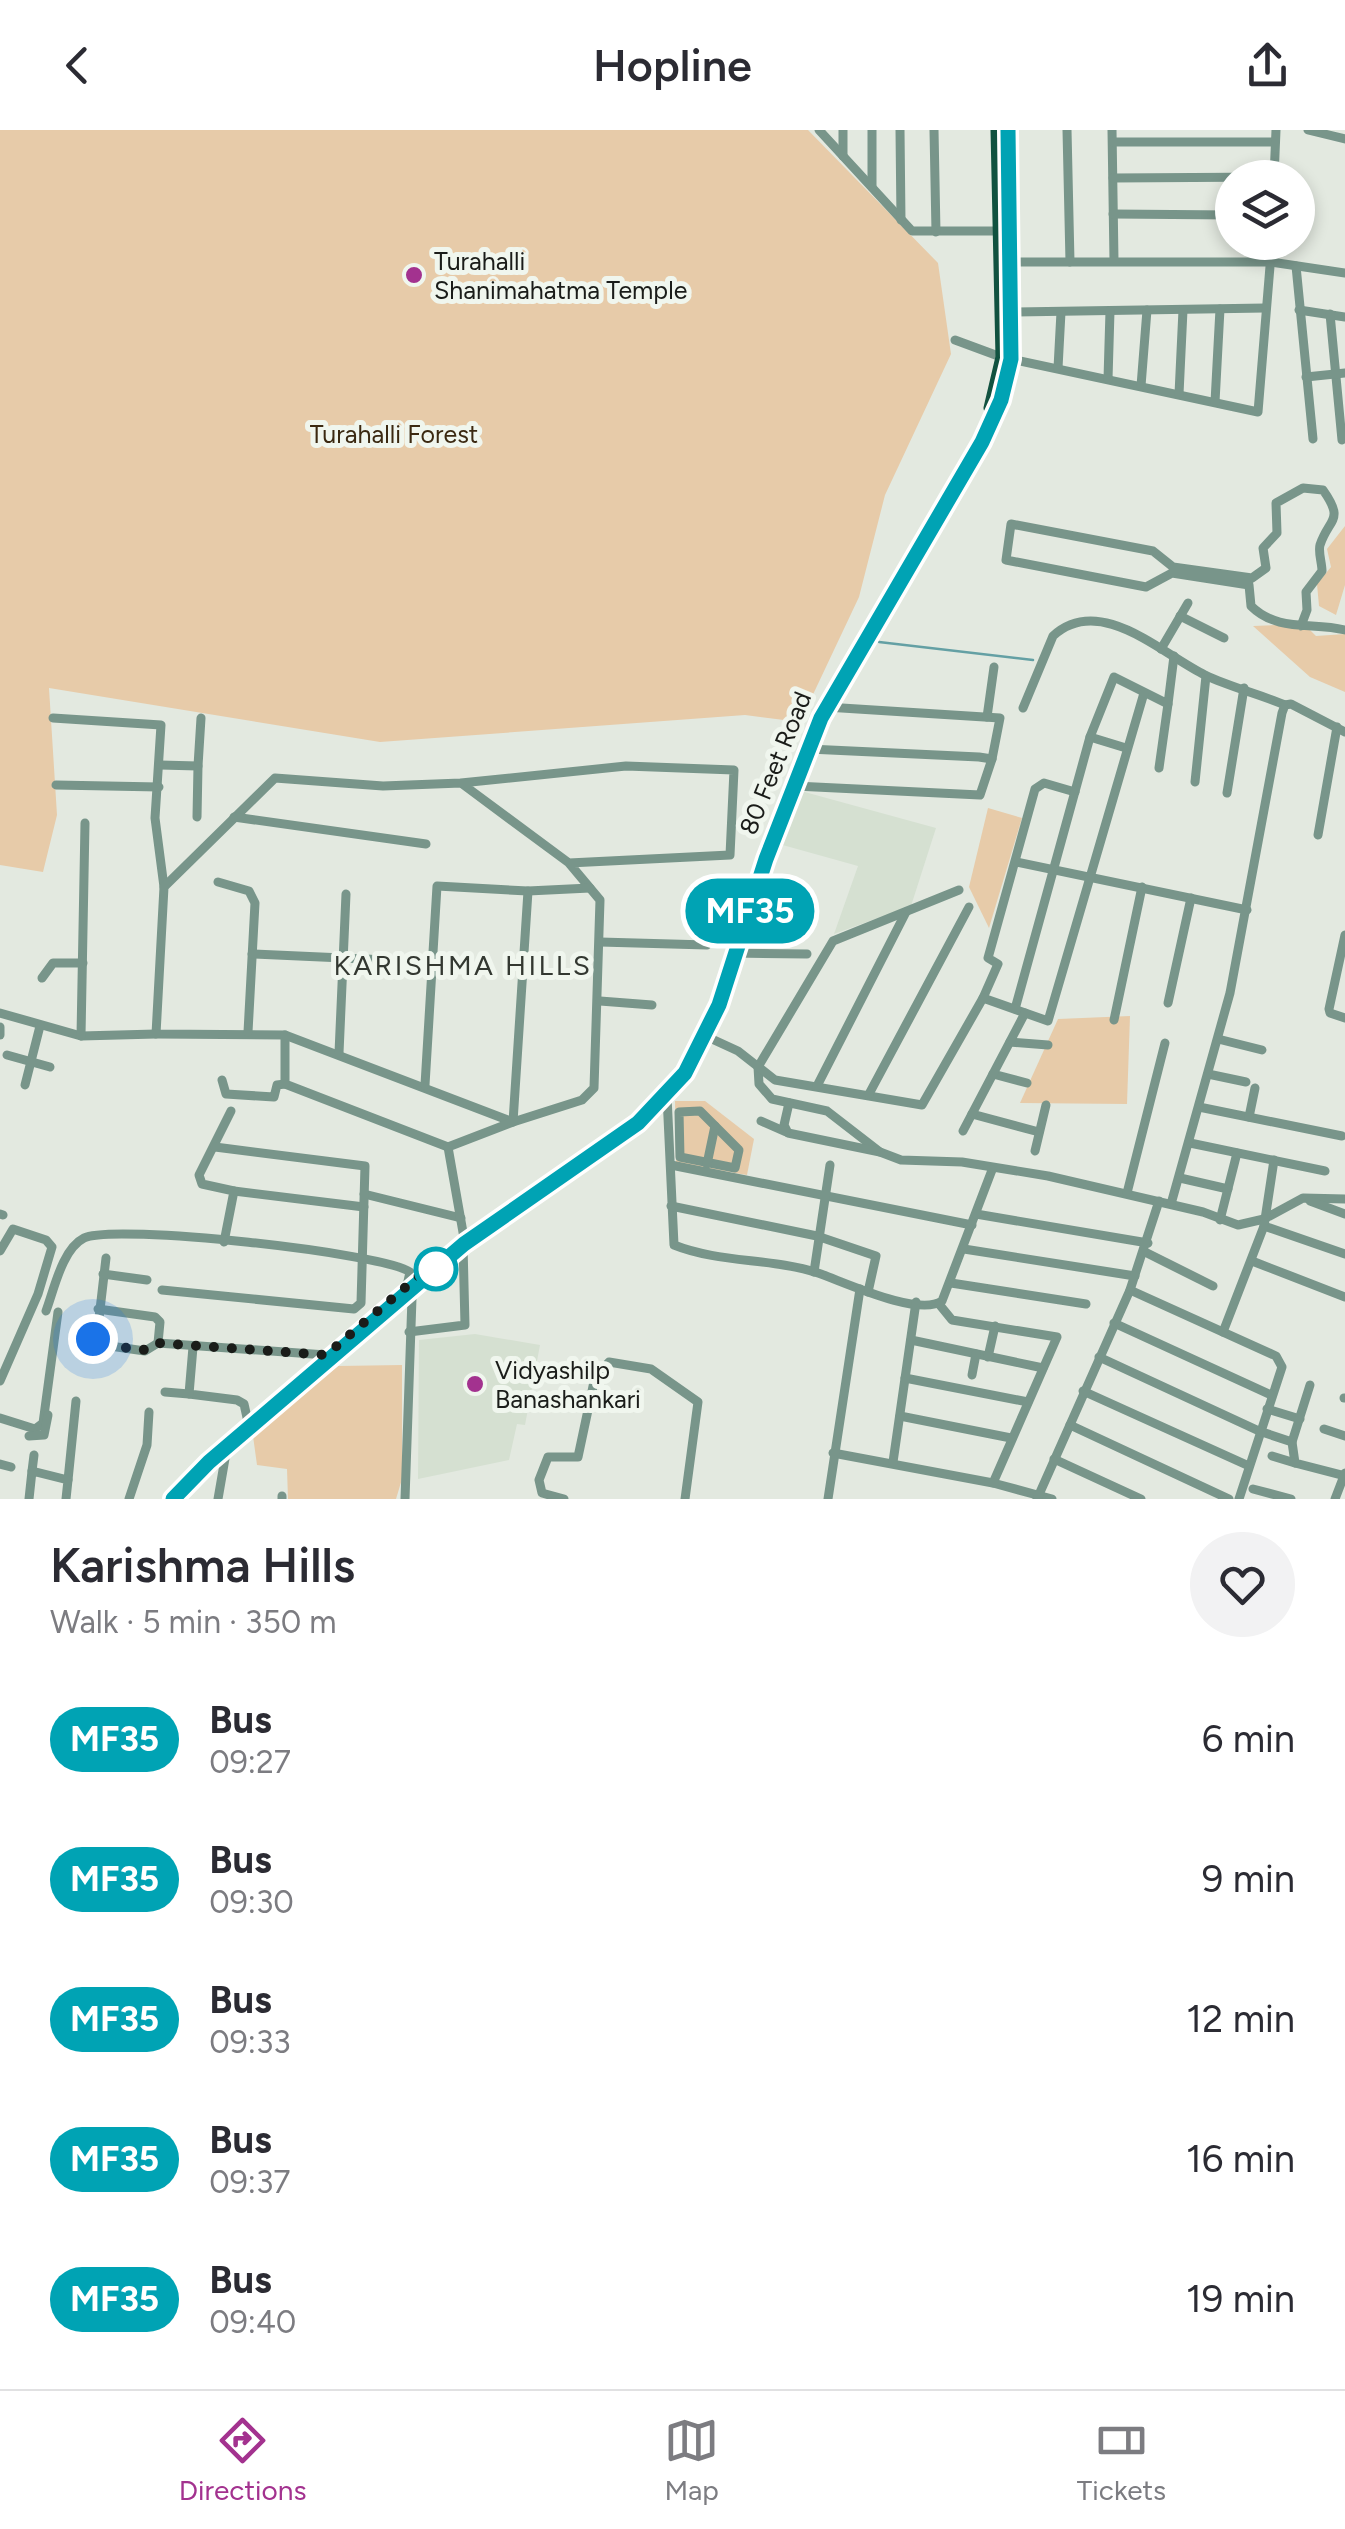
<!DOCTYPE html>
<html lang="en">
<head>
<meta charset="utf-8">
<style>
	body { margin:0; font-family:Figtree,sans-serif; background:#f2f2f3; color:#2b2b33; height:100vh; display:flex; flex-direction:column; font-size:38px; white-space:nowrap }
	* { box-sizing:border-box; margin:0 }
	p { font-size:32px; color:#7c7c81 }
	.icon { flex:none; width:55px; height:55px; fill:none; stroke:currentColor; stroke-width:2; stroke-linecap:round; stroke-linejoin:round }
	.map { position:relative; height:1369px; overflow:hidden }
	.drawer { display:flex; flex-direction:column; background:#fff; flex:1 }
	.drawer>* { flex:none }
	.badge { padding:0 20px; border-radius:32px; font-size:35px; line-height:65px }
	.tools { position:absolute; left:1215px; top:30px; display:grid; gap:20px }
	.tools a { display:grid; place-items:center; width:100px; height:100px; border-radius:50%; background:#fff; box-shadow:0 5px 15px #0003; font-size:50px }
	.you { position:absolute; width:50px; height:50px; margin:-25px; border:8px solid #fff; border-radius:50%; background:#1a73e8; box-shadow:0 0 0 15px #1a73e833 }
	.map>.badge { position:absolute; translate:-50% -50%; box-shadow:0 0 0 5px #fff }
	.round { display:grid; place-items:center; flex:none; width:105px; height:105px; border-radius:52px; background:#f2f2f3 }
	.headline { display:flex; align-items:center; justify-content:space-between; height:170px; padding:0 50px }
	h1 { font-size:48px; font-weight:600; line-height:75px }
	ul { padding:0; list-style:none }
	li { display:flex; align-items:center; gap:30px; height:140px; padding:0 50px }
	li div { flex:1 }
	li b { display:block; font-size:38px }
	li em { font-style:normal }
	li .badge { min-width:110px; font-weight:700; text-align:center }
	header { display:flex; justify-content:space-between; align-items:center; height:130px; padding:0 50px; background:#fff; font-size:45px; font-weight:600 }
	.menu { display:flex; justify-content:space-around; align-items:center; height:140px; border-top:2px solid #e1e1e2; background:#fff; font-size:28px; color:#7c7c81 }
	.menu a { display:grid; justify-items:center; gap:5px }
	.menu .on { color:#a3328f }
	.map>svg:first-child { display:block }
	.built { fill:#d5e0d1 }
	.green { fill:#e7cba9 }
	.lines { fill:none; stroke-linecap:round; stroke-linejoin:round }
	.stream { stroke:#64a0a4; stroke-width:2.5 }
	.minor { stroke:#78958a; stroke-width:9 }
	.major { stroke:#115240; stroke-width:11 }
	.line-casing { stroke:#fff; stroke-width:22 }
	.line { stroke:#00a3b4; stroke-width:15 }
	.walk { stroke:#1a1c19; stroke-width:10; stroke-dasharray:0 18 }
	.poi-dot { fill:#a3328f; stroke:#f0f6ee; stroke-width:4 }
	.stop-dot { fill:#fff; stroke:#00a3b4; stroke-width:5 }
	.labels { text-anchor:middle; stroke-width:10; stroke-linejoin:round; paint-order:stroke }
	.poi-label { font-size:25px; fill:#1a1c19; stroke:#f0f6ee; text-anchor:start }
	.park-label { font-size:25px; fill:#3b2911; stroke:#f0f6ee }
	.street-label { font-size:25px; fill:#1a1c19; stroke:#f0f6ee }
	.neighbourhood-label { font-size:28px; letter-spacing:2.5px; fill:#333831; stroke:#f0f6ee }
</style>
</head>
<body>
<header><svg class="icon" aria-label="back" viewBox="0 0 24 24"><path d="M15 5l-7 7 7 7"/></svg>Hopline<svg class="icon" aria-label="share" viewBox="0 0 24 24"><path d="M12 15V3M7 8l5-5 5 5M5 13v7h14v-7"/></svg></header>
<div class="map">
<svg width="1345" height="1369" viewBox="0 0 1345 1369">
	<rect width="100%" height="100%" fill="#e3e9e0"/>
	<!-- built -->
	<g class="built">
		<path d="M801,661l135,37 -25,78 -77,28 24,-68 -79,-22z"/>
		<path d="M475,1204l65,11 -15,80 -8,-1 -8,36 -91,19 1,-139z"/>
	</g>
	<!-- green -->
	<g class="green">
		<path d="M0,0h808l130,133 13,91 -66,141 -26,102 -59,125 -55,-7 -365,27 -331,-54 8,127 -14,57 -43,-7z"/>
		<path d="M1345,396v59l-9,30 -17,-9 -2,-22 14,-17 -4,-18z"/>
		<path d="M1304,494l12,12 29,-2v58l-35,-15 -57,-51z"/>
		<path d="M988,678l34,10 -33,110 -20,-41z"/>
		<path d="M1130,886l-3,88 -107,-1 38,-84z"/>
		<path d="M675,971h30l49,38 -7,36 -71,-12z"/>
		<path d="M402,1235v114l-6,20h-108l-1,-30 -30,-4 -4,-29 85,-70z"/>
	</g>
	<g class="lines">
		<!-- stream -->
		<path class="stream" d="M879,512l154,18"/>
		<!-- minor -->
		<g class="minor">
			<path d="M819,0l93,101h86"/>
			<path d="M872,0v57"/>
			<path d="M900,0l1,90"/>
			<path d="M934,0l2,102"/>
			<path d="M1067,0l3,132"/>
			<path d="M1112,0l2,131"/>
			<path d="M1308,0l37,9"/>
			<path d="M1113,12h162"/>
			<path d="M843,26v-26"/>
			<path d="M1113,48l161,-1"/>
			<path d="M1274,48l2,-48"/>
			<path d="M1113,84l119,1"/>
			<path d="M1004,132h267l74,11"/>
			<path d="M1296,136l17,173"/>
			<path d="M1299,180l46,7"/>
			<path d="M1011,182l254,-4"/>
			<path d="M1330,184l12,126"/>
			<path d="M955,210l46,17"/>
			<path d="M1011,229l247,53 14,-170"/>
			<path d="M1058,238l3,-56"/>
			<path d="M1306,247l39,-4"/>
			<path d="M1108,249l2,-68"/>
			<path d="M1141,256l6,-76"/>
			<path d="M1179,264l4,-84"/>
			<path d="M1215,272l5,-93"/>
			<path d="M1180,486l44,22"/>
			<path d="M1301,496l6,-16 -1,-18 16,-21c0,-8 -4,-19 -2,-26 9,-27 25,-24 3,-55l-20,-2 -27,15 1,30 -14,15 3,20 -14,10 -79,-11 -20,-16 -142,-27 -5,36 140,27 26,-14 77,12 2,21c26,26 61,16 94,24"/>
			<path d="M1161,519l27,-46"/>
			<path d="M826,577l174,11 -8,41"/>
			<path d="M1023,578l30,-72c47,-43 109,18 152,39 25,12 54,19 80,30"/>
			<path d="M987,587l7,-50"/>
			<path d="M53,588l108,7 -6,93 9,69"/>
			<path d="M1090,607l36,11"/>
			<path d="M160,635l38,1 3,-48"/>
			<path d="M1159,638l9,-64"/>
			<path d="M1195,652l11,-106"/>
			<path d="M461,653l108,80 31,37 -6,188 -12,12 -69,22 -228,-87 -129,-1 8,-147 111,-109 108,8 78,-3 165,-17 108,4 -4,85 -161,8"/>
			<path d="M56,655l103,2"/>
			<path d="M795,656l185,9 12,-36 -13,-2 -170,-8"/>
			<path d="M1227,663l17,-105"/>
			<path d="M197,687l1,-51"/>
			<path d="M234,687l192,27"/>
			<path d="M1318,705l19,-108"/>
			<path d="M1016,732l231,48"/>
			<path d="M218,752l31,9 6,12 -7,129"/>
			<path d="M959,760l-126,51 -75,126 1,17 13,15 55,12 53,41 21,8 61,2 86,14 155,36 35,13 26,-6 39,-21 42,1"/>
			<path d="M1345,805l-16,74 1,4 15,5"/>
			<path d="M600,812l107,3"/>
			<path d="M733,823l74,1"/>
			<path d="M252,824l180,8"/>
			<path d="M42,848l11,-15h30"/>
			<path d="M983,868l15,-34 -10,-6 47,-169 9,-6 31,9"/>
			<path d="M600,871l52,4"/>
			<path d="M1168,873l23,-105"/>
			<path d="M1015,879l75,-272 24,-60 54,27 6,-48"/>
			<path d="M0,883l81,23 75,-2"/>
			<path d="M1114,890l28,-133"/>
			<path d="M0,897v8"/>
			<path d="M701,904l37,17 37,29 147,25 61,-107 65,23 96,-328"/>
			<path d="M285,905v49l163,63"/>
			<path d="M81,906l4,-213"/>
			<path d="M1218,909l44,11"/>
			<path d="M1010,912l38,3"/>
			<path d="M339,923l7,-159"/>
			<path d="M7,925l43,12"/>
			<path d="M993,944l34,9"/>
			<path d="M1208,944l38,8"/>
			<path d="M222,950l4,14 48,3 3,-12 8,-1"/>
			<path d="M25,955l15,-59"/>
			<path d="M425,955l12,-199 91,5 62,-3"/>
			<path d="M817,956l89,-174"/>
			<path d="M869,964l100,-187"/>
			<path d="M667,966l7,149c45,18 98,13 144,28 26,9 100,44 124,28l50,-131"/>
			<path d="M789,973l-5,22 4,8 92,19"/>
			<path d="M1199,977l143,29"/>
			<path d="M700,981l39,39 -4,18 -55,-11 -1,-45z"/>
			<path d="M972,984l67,18"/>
			<path d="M1249,987l6,-29"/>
			<path d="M761,991l25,11"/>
			<path d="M963,1001l62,-118"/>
			<path d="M1190,1013l135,28"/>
			<path d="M1035,1021l11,-46"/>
			<path d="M707,1034l8,-38"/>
			<path d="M671,1035l301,60"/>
			<path d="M1180,1048l48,11"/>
			<path d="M234,1061l130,16"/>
			<path d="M1127,1063l38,-150"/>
			<path d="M364,1064l97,24"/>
			<path d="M1310,1071l35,13"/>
			<path d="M1171,1074l59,-211 52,-280 3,-8 6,-1 54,28"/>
			<path d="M671,1076l146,30 59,20 -8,36"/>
			<path d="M0,1084l3,1"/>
			<path d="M976,1084l172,29"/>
			<path d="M1220,1090l17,-67"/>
			<path d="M1264,1096l81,28"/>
			<path d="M464,1108l-16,-91 65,-25 15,-231"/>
			<path d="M224,1112l10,-51 -32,-7 -3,-9 32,-64"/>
			<path d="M964,1119l171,27"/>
			<path d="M0,1121l13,-22 33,11 6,7 -14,47 -38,87"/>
			<path d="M1145,1122l68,34"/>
			<path d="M106,1128l-10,86 49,7 13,-8 168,12"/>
			<path d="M1252,1131l93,36"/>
			<path d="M814,1142l16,-107"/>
			<path d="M103,1144l44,6"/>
			<path d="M951,1153l135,21"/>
			<path d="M162,1160l192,19 7,-6 4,-137 -150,-19"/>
			<path d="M1130,1160l146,66 6,11 -43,132"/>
			<path d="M939,1174l13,16 105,17 -64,146"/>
			<path d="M98,1179l57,8 5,5 -2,21"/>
			<path d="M46,1181c8,-21 16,-62 38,-73 29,-15 301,15 326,34l-3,14 5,12 -7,201"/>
			<path d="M1114,1193l157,72"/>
			<path d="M409,1202l56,-7 -2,-80"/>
			<path d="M1223,1202l41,-106 10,-66"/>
			<path d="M911,1210l132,28"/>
			<path d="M193,1217l-4,47 48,6 7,4 4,18"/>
			<path d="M988,1227l7,-31"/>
			<path d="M1099,1227l160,74 33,11 3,21 50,13"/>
			<path d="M972,1245l4,-21"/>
			<path d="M905,1248l123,24"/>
			<path d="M1083,1261l166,75"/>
			<path d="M165,1262l24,2"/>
			<path d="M1344,1268h1"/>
			<path d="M1267,1279l33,10"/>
			<path d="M900,1286l111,22"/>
			<path d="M0,1288l35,11 8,-6 15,-111"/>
			<path d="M1070,1295l159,74"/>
			<path d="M1324,1299l21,7"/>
			<path d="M29,1306l15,-1 4,-20"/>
			<path d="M1292,1312l18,-57"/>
			<path d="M833,1323l160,30 59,16"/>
			<path d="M1272,1326l23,7"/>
			<path d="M1054,1329l87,40"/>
			<path d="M893,1332l23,-160"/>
			<path d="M0,1334l11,3"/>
			<path d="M32,1341l2,-16"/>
			<path d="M68,1350l8,-79"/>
			<path d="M1253,1359l38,10"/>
			<path d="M282,1366v3"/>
			<path d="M29,1369l3,-28 36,9 -2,19"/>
			<path d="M129,1369l18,-54 2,-33"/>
			<path d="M218,1369l9,-52"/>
			<path d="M564,1369l-22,-6 -3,-13 9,-23h30l17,-80 14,-15 42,7 47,33 -13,97"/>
			<path d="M828,1369l32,-210"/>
			<path d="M1037,1369l93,-209 29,-89"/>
			<path d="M1335,1369l10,-26"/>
		</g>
		<!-- major -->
		<g class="major">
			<path d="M989,278l12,-51 -5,-227"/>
			<path d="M173,1369l36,-38 254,-216 175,-122 47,-50 34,-68 47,-146 60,-152 155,-265 20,-42 10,-41 -3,-229"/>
		</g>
	</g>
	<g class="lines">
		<!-- line casing -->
		<g class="line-casing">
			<path id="line" d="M173,1369l36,-37 255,-218 174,-121 47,-50 34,-68 47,-146 55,-141 161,-276 19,-42 10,-41 -3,-229"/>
		</g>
		<!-- line -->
		<use href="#line" class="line"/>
		<!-- walk -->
		<path class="walk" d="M93,1209l3,5 49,6 13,-7 168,12 108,-92 2,6"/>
	</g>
	<!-- markers -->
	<g class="poi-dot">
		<circle cx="414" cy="145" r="10"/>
		<circle cx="475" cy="1254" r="10"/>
	</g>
	<circle class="stop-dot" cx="436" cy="1139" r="20"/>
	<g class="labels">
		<!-- poi labels -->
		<g class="poi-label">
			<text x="434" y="140">Turahalli<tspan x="434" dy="29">Shanimahatma Temple</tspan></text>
			<text x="495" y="1249">Vidyashilp<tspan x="495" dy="29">Banashankari</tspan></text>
		</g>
		<!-- park labels -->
		<g class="park-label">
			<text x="394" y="313">Turahalli Forest</text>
		</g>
		<!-- street labels -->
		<g class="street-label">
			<text transform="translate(775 633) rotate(-68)" y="9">80 Feet Road</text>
		</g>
		<!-- neighbourhood labels -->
		<g class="neighbourhood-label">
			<text x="463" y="845">KARISHMA HILLS</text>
		</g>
	</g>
</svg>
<div class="tools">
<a><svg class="icon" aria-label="layers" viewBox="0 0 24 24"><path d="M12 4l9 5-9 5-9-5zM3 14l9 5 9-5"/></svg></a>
</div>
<div class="you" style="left:93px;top:1209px"></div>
<b class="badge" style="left:750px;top:781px;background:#00a3b4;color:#fff">MF35</b>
</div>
<section class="drawer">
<div class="headline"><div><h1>Karishma Hills</h1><p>Walk · 5 min · 350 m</p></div><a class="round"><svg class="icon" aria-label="heart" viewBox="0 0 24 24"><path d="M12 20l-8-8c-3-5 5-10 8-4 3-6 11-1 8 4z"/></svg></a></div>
<ul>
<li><span class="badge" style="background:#00a3b4;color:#fff">MF35</span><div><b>Bus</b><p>09:27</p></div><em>6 min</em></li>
<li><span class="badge" style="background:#00a3b4;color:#fff">MF35</span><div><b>Bus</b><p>09:30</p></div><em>9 min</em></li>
<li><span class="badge" style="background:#00a3b4;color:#fff">MF35</span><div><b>Bus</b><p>09:33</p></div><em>12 min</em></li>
<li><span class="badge" style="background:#00a3b4;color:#fff">MF35</span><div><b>Bus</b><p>09:37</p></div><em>16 min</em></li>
<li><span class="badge" style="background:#00a3b4;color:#fff">MF35</span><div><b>Bus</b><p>09:40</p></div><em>19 min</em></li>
</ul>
</section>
<nav class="menu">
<a class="on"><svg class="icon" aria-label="directions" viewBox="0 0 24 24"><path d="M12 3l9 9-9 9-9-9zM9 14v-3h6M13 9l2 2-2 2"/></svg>Directions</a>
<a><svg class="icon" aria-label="map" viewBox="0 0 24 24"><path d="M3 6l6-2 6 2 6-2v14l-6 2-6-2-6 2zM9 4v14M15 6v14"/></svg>Map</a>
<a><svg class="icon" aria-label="tickets" viewBox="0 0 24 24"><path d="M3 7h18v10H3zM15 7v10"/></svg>Tickets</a>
</nav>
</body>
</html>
